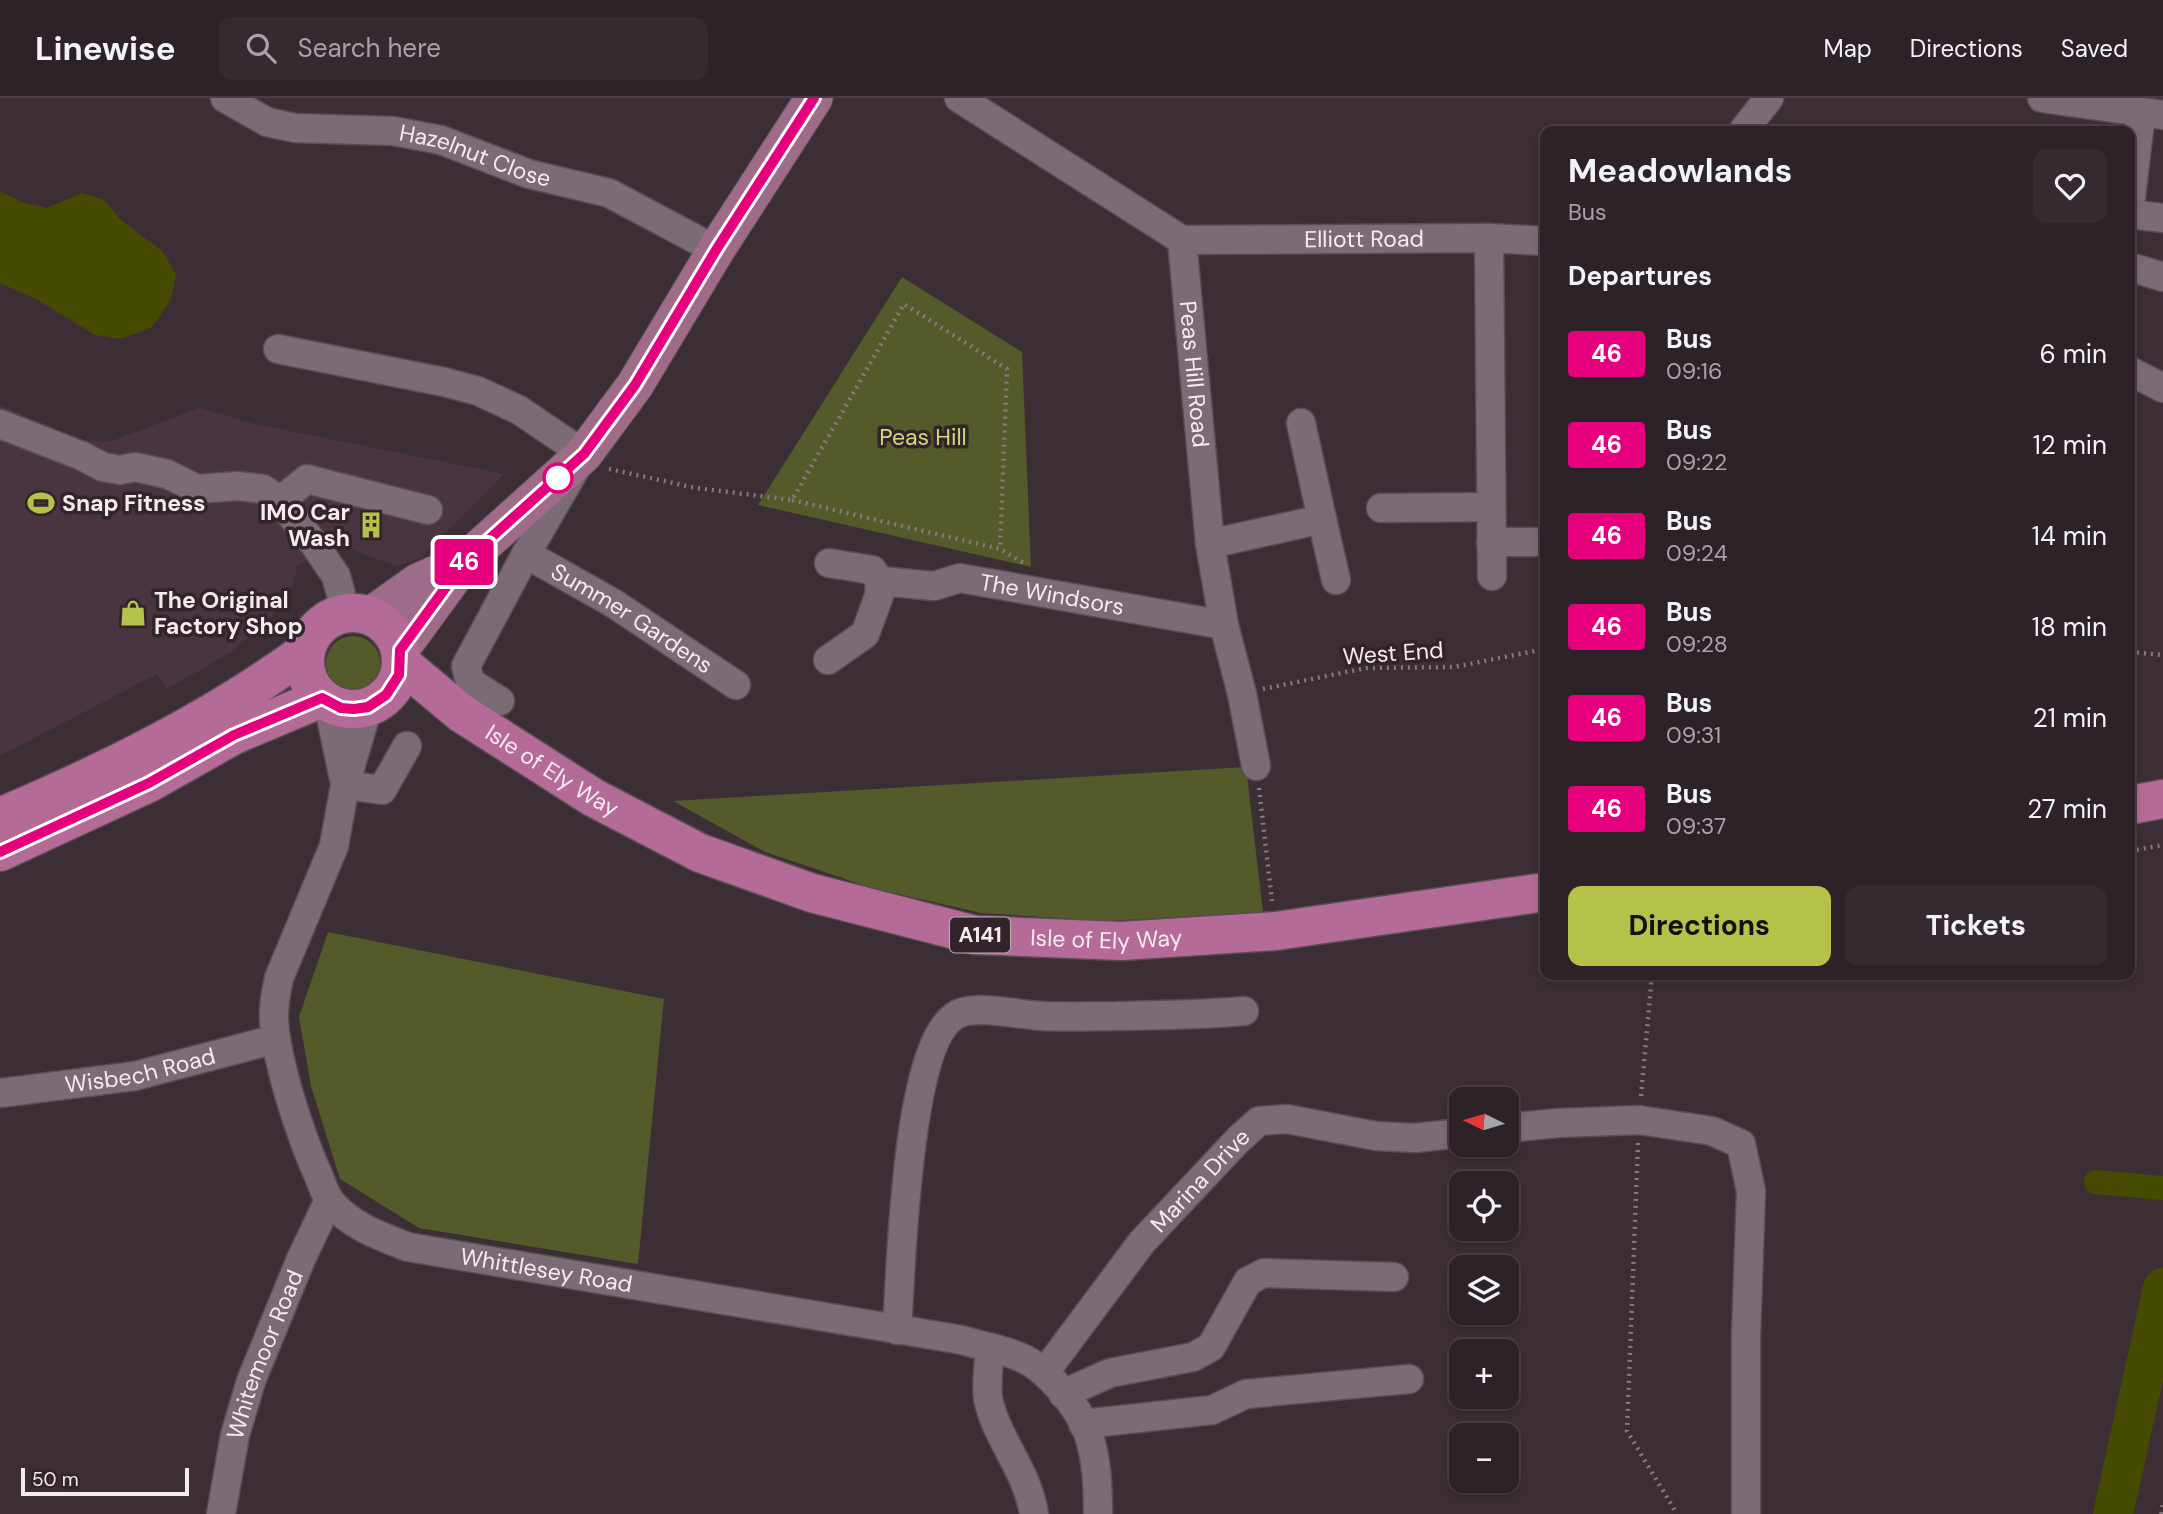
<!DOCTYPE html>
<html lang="en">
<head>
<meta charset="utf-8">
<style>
	body { margin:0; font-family:"DM Sans",sans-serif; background:#342a30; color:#f1f3f6; height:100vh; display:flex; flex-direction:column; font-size:26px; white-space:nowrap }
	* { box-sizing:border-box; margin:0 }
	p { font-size:23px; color:#a6a4a8 }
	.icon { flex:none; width:38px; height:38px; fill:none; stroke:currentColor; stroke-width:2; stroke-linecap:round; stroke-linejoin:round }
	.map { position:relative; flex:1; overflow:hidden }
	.panel { position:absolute; left:1540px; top:28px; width:595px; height:854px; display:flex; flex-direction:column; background:#2c2228; border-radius:14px; box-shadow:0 4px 10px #0003,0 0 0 2px #483f45 }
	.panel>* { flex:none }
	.badge { padding:0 14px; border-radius:5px; font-size:24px; line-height:46px }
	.needle { width:46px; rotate:275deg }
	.buttons { position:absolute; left:1449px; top:989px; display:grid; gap:14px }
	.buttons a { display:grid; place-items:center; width:70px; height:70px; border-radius:14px; background:#2c2228; box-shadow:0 4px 10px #0003,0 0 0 2px #483f45; font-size:35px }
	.scale { position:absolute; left:21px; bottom:18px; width:168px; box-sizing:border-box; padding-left:7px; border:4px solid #f4ebef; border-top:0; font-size:19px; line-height:24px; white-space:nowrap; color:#f4ebef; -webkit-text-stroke:5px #31242b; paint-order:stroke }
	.map>.badge { position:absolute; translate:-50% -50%; box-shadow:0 0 0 4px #fff }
	h2 { padding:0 28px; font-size:26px; line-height:63px }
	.round { display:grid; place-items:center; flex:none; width:74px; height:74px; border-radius:14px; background:#342a30 }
	.overview { display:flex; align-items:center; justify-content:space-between; height:119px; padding:0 28px }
	h1 { font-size:33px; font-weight:700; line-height:52px }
	.cta { display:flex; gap:14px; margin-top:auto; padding:14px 28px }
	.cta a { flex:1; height:80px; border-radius:14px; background:#b5c24a; color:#111; font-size:28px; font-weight:700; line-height:80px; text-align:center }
	.cta a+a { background:#342a30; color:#f1f3f6 }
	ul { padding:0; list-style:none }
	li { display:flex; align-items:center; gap:21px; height:91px; padding:0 28px }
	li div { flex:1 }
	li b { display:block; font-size:26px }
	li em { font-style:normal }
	li .badge { min-width:77px; font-weight:700; text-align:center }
	header { display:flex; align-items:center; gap:42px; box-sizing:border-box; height:98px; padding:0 35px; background:#2c2228; border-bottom:2px solid #483f45 }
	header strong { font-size:33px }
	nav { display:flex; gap:38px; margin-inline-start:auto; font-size:24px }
	.search { width:490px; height:63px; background:#342a30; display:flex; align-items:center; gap:18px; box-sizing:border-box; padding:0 24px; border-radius:14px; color:#a6a4a8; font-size:26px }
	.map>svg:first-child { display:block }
	.built { fill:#483540 }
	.green { fill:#545a2a }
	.water { fill:#454b00 }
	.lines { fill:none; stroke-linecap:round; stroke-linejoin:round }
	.canal { stroke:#454b00; stroke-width:24 }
	.river { stroke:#454b00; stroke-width:40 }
	.minor-casing { stroke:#594d54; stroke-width:31 }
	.major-casing { stroke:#594d54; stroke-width:39 }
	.highway-casing { stroke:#594d54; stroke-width:41 }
	.path { stroke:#867a80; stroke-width:4.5; stroke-dasharray:2 5; stroke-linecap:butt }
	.minor { stroke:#7b6b74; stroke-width:28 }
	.major { stroke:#9e6b89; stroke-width:37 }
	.highway { stroke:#b56b97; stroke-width:38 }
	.line-casing { stroke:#fff; stroke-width:16 }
	.line { stroke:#e6007e; stroke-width:10 }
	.stop-dot { fill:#fff; stroke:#e6007e; stroke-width:3.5 }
	.labels { text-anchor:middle; stroke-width:7; stroke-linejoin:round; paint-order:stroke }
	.shield { fill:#31242b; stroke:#baafb4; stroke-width:2 }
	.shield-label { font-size:21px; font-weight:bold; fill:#f4ebef }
	.street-label { font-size:23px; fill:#f4ebef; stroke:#31242b }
	.park-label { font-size:23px; fill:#cedb7b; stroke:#31242b }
	.poi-label { font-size:23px; font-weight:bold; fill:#f4ebef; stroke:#31242b; text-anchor:start }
</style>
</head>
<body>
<header>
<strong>Linewise</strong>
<div class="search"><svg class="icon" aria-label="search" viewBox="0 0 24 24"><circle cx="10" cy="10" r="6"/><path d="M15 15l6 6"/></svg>Search here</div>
<nav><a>Map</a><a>Directions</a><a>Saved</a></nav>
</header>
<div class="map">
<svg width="2163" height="1416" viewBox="0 0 2163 1416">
	<rect width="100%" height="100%" fill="#3b2e35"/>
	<!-- built -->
	<path class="built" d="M0,307l78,35 34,1 87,-33 61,17 244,49 -85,85 -23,7 -65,-24 -34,24 -4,20 -22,32 -41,35 -63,36 -10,-15 -157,82z"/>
	<!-- green -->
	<g class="green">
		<path d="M902,179l120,75 9,215 -273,-62z"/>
		<circle cx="353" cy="565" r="27"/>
		<path d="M1246,669l17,145 -156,9 -126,-8 -109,-25 -107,-36 -92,-51z"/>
		<path d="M328,834l336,67 -26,265 -219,-36 -79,-49 -29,-93 -12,-69z"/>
	</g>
	<!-- water -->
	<path class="water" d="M0,93l24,12 23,5 35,-15 22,7 17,20 41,31 14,23 -5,25 -19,28 -31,12 -26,-4 -59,-36 -36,-16z"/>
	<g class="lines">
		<!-- canal -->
		<path class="canal" d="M2096,1084l67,6"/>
		<!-- river -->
		<path class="river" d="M2113,1416l50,-226"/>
		<!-- minor casing -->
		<g class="minor-casing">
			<g id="minor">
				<path id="s1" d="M225,0l42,24 28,6 98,3 48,9 88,34 80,19 107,57"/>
				<path id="s2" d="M959,0l223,142 28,304 14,81 18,69 14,72"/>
				<path d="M2042,0l121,17"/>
				<path d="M1743,33l26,-33"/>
				<path d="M2130,107l11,-92"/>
				<path d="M2130,116l33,4"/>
				<path d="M1489,140l3,338"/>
				<path id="s3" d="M1182,142l307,-2 56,3"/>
				<path d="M2130,169l33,10"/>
				<path d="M278,251l166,33 34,9 41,19 65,44 -58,100 -60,112 4,16 30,19"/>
				<path d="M2130,273l33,17"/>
				<path d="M0,326l82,32 21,11 17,3 15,-3 32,7 30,15 41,-3 25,3 17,12 35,44 21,31 10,37"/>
				<path d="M280,403l27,-22 121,31"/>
				<path d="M1381,410l110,-1"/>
				<path d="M1322,421l14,61"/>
				<path d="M1491,444h43"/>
				<path d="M1210,446l112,-25 -21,-96"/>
				<path id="s4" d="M526,456l87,49 123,82"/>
				<path id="s5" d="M880,483l54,5 26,-8 264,47"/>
				<path d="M828,562l37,-26 14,-38 1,-15 -8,-11 -43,-7"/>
				<path d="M328,605l16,76"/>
				<path id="s6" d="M368,609l-23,78 -11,61 -55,132c-3,15 -6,29 -5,43 3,44 27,116 45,156 3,7 6,17 11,24 20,25 50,35 78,46l554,93c19,6 40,9 58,17 27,11 57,48 68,76 9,26 10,54 10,81"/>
				<path d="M345,687l37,5 25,-44"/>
				<path id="s7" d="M0,995l135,-17 141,-37"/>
				<path d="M1507,1030l51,-5 81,-3 73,11 29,13 10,47 -5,145v178"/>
				<path d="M897,1232c4,-55 8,-303 66,-318 22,-6 56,3 79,4 25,1 50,0 75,0 42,-1 84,-1 127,-5"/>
				<path d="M990,1250c-1,16 -4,34 -2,50 8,41 39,71 46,116"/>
				<path id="s8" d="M1045,1274l97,-130 96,-102 21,-19 28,-2 89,17 39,2 46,-5"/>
				<path d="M1063,1296l47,-21 83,-16 18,-10 37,-66 16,-8 130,4"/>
				<path d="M1083,1326l129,-14 34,-16 163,-15"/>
				<path id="s9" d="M221,1416l14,-79 16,-54 50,-122 28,-59"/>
			</g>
		</g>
		<!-- major casing -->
		<g class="major-casing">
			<g id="major">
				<path d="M370,518l48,-34 43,-19"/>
				<path d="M400,552l65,-89 119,-107 51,-69 81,-135 98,-152"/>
			</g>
		</g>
		<!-- highway casing -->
		<g class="highway-casing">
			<g id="highway">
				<circle cx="353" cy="563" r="48"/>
				<path id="s10" d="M401,565l60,50 133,85 106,55 112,40 163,42 147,6 154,-10 269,-39"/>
				<path d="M2130,707l33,-6"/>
				<path d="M0,719c108,-46 212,-97 306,-166"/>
				<path d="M0,754l149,-69 85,-48 88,-37"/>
			</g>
		</g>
		<!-- path -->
		<g class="path">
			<path d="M609,371l87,19 96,12 112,-196 103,65 -7,180"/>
			<path d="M792,402l208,49 24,14"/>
			<path d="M2130,554l33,3"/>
			<path d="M1263,591l103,-21 88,-1 91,-18"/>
			<path d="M1259,690l13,113"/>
			<path d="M2130,753l33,-6"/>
			<path d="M1641,998l11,-121"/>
			<path d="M1638,1045l-11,288 50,83"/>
			<path d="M2161,1416l2,-10"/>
		</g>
		<!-- minor -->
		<use href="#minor" class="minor"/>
		<!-- major -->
		<use href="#major" class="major"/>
		<!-- highway -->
		<use href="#highway" class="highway"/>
	</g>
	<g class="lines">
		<!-- line casing -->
		<g class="line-casing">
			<path id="line" d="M0,754l149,-69 85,-48 88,-37 19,10 13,1 14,-2 18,-12 13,-20 1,-25 65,-89 119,-107 51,-69 81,-135 98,-152"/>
		</g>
		<!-- line -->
		<use href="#line" class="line"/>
	</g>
	<!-- icons -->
	<defs>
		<g id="stadium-bare" transform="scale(2.1)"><path d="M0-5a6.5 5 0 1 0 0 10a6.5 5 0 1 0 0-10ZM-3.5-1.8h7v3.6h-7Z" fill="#b5c24a" stroke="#31242b" stroke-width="2.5" paint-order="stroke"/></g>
		<g id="building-bare" transform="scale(2.1)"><path d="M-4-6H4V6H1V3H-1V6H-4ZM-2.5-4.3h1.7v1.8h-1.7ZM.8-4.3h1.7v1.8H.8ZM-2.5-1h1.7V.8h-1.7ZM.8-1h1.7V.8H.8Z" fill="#b5c24a" stroke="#31242b" stroke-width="2.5" paint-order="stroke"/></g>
		<g id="shop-bare" transform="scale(2.1)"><path d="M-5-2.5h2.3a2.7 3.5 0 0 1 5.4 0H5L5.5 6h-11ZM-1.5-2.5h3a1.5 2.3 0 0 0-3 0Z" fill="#b5c24a" stroke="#31242b" stroke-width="2.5" paint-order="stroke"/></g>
	</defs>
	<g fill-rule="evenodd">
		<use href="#stadium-bare" x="41" y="405"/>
		<use href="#building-bare" x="371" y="427"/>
		<use href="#shop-bare" x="133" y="515"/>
	</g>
	<!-- markers -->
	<circle class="stop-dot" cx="558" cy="380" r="14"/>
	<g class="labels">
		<!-- shield labels -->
		<rect class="shield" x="950" y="819.5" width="60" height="35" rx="5"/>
		<g class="shield-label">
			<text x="980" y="844">A141</text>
		</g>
		<!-- street labels -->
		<g class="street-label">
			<text dy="8" stroke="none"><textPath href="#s1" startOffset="261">Hazelnut Close</textPath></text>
			<text dy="8" stroke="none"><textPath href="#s3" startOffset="182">Elliott Road</textPath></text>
			<text dy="8" stroke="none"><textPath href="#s2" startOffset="399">Peas Hill Road</textPath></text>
			<text dy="8" stroke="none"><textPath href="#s5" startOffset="175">The Windsors</textPath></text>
			<text dy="8" stroke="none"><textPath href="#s4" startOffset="124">Summer Gardens</textPath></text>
			<text transform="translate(1393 555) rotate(-4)" y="8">West End</text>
			<text dy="8" stroke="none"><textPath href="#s10" startOffset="186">Isle of Ely Way</textPath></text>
			<text dy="8" stroke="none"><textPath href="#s10" startOffset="774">Isle of Ely Way</textPath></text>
			<text dy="8" stroke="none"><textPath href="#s7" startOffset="142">Wisbech Road</textPath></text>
			<text dy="8" stroke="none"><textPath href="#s8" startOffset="247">Marina Drive</textPath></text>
			<text dy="8" stroke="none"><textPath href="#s6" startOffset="751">Whittlesey Road</textPath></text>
			<text dy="8" stroke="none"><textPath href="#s9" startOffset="166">Whitemoor Road</textPath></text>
		</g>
		<!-- park labels -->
		<g class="park-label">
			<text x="923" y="347">Peas Hill</text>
		</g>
		<!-- poi labels -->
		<g class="poi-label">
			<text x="62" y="413">Snap Fitness</text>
			<text x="350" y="422" text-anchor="end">IMO Car<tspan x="350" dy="26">Wash</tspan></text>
			<text x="154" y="510">The Original<tspan x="154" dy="26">Factory Shop</tspan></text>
		</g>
	</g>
</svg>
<div class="buttons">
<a><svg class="needle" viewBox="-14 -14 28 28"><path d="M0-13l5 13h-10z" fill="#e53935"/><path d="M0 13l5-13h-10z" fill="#a6a4a8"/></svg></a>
<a><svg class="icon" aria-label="locate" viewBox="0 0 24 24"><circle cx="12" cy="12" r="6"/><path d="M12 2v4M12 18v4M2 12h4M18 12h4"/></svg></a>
<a><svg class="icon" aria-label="layers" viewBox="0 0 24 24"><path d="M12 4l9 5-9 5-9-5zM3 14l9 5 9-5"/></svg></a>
<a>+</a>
<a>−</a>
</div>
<div class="scale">50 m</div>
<b class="badge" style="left:464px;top:464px;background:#e6007e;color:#fff">46</b>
<section class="panel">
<div class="overview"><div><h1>Meadowlands</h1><p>Bus</p></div><a class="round"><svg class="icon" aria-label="heart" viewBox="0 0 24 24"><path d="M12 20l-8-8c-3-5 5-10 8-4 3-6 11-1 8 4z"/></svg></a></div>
<h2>Departures</h2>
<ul>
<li><span class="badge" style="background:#e6007e;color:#fff">46</span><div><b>Bus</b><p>09:16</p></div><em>6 min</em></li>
<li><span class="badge" style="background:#e6007e;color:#fff">46</span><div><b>Bus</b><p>09:22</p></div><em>12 min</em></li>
<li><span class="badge" style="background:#e6007e;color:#fff">46</span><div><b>Bus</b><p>09:24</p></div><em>14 min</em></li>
<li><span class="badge" style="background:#e6007e;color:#fff">46</span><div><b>Bus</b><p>09:28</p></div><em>18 min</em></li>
<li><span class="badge" style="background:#e6007e;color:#fff">46</span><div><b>Bus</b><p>09:31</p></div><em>21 min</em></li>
<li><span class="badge" style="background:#e6007e;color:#fff">46</span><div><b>Bus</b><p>09:37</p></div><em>27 min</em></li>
</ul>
<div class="cta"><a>Directions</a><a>Tickets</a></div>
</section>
</div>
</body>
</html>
